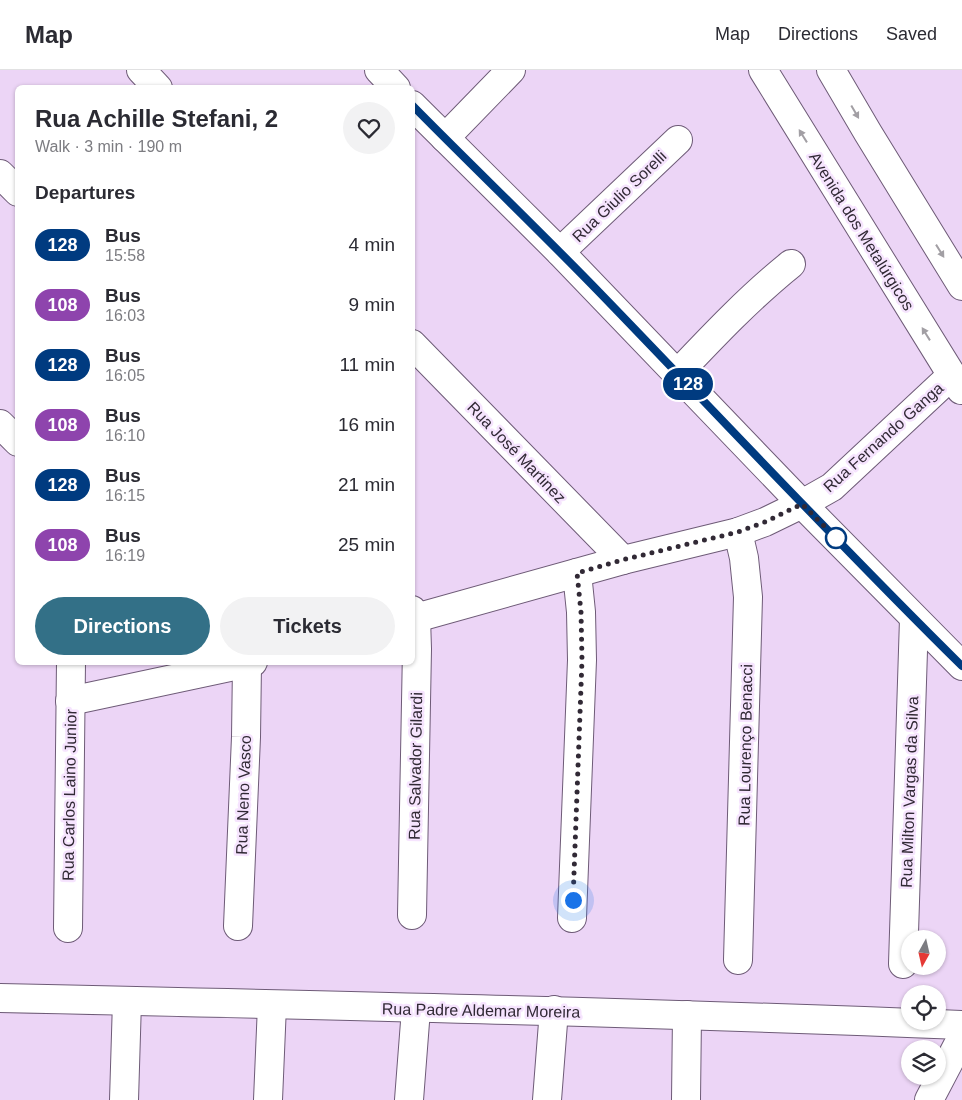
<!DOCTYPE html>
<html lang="en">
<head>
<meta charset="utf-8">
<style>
	body { margin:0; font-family:Arial,sans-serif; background:#f2f2f3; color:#2b2b33; height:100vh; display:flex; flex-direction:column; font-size:19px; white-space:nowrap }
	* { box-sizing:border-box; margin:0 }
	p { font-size:16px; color:#7c7c81 }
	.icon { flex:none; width:28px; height:28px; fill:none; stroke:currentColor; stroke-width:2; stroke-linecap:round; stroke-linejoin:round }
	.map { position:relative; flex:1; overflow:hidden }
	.details { position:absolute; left:15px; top:15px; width:400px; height:580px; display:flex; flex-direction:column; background:#fff; border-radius:8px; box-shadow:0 1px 4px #0004 }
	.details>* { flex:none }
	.badge { padding:0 10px; border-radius:16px; font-size:18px; line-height:32px }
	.needle { width:32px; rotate:188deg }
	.tools { position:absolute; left:901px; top:860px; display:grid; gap:10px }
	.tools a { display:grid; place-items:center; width:45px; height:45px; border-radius:50%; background:#fff; box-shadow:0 1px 4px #0004; font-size:25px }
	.you { position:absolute; width:25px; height:25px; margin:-12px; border:4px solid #fff; border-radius:50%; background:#1a73e8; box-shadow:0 0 0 8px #1a73e833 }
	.map>.badge { position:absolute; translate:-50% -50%; box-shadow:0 0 0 2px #fff }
	h2 { padding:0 20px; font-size:19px; line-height:45px }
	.round { display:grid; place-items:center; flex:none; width:52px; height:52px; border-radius:26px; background:#f2f2f3 }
	.head { display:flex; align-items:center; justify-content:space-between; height:85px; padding:0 20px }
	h1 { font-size:24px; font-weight:700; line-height:38px }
	.button { display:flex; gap:10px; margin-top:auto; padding:10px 20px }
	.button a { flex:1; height:58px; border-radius:30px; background:#337087; color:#fff; font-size:20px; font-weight:700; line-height:58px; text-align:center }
	.button a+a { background:#f2f2f3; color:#2b2b33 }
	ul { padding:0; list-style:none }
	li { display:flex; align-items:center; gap:15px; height:60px; padding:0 20px }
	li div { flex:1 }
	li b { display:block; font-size:19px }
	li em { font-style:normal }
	li .badge { min-width:55px; font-weight:700; text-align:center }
	header { display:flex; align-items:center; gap:30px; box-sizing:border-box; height:70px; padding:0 25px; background:#fff; border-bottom:1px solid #e1e1e2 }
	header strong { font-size:24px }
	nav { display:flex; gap:28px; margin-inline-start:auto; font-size:18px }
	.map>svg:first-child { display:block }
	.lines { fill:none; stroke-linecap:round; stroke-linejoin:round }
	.minor-casing { stroke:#6e5b77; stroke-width:30 }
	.major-casing { stroke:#6e5b77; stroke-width:30 }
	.minor { stroke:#fff; stroke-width:28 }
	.major { stroke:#fff; stroke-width:28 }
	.oneway { fill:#a29fa4 }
	.line-casing { stroke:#fff; stroke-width:11 }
	.line { stroke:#003b80; stroke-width:8 }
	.walk { stroke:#312935; stroke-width:5; stroke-dasharray:0 9 }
	.stop-dot { fill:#fff; stroke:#003b80; stroke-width:2.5 }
	.labels { text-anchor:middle; stroke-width:5; stroke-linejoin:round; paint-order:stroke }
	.street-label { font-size:16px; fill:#312935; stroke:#f6e4fe }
</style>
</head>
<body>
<header>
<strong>Map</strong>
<nav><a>Map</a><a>Directions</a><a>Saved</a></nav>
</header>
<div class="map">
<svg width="962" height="1030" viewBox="0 0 962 1030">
	<rect width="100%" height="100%" fill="#ecd5f6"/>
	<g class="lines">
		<!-- minor casing -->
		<g class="minor-casing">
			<g id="minor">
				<path d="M141,0l17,18"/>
				<path d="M379,0l17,18"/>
				<path d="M763,0l198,320"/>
				<path d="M831,0l37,63 94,153"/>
				<path d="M412,35l148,147 242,252 160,162"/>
				<path d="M445,68l66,-68"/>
				<path d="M0,104l18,18"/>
				<path d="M560,182l118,-112"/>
				<path d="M412,274l211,216"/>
				<path d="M678,303c36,-38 72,-76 113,-109"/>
				<path d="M0,354l18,18"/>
				<path d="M738,462l6,26 4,39 -10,363"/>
				<path d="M412,549l211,-59 115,-28 27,-10 37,-18 30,-17 120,-112"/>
				<path d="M70,631l183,-39"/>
				<path d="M412,845l5,-266 -1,-31 -4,-8"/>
				<path d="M572,848l10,-258 -1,-48 -4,-39"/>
				<path d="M238,856l8,-189 1,-73"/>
				<path d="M68,858l3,-266"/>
				<path d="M903,894l11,-345"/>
				<path d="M124,1030l3,-99"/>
				<path d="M268,1030l4,-95"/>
				<path d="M409,1030l7,-91"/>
				<path d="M547,1030l7,-90"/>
				<path d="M686,1030l1,-85"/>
				<path d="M929,1030l33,-63"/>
			</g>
		</g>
		<!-- major casing -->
		<g class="major-casing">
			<path id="major" d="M0,928c321,7 641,14 962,27"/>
		</g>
		<!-- minor -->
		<use href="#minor" class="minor"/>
		<!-- major -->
		<use href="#major" class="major"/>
	</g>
	<!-- one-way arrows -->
	<defs><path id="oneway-solid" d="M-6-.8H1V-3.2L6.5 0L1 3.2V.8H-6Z" transform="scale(1.25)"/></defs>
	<g class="oneway">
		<use href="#oneway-solid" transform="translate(855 42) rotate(60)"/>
		<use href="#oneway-solid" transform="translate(803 66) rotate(-122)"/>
		<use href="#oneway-solid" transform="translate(940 181) rotate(58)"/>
		<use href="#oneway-solid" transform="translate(926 264) rotate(-122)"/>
	</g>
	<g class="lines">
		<!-- line casing -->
		<g class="line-casing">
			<path id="line" d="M412,35c62,63 126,124 187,187 121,125 239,252 363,374"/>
		</g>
		<!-- line -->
		<use href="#line" class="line"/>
		<!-- walk -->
		<path class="walk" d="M573,830l9,-240 -1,-48 -4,-39 45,-13 116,-28 27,-10 37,-18 37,37 -3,-3"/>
	</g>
	<!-- markers -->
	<circle class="stop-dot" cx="836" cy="468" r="10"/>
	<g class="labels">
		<!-- street labels -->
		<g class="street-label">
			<text transform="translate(619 126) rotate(-44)" y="6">Rua Giulio Sorelli</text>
			<text transform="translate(862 161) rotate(58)" y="6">Avenida dos Metalúrgicos</text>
			<text transform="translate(883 367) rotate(-42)" y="6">Rua Fernando Ganga</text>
			<text transform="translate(517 382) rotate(46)" y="6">Rua José Martinez</text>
			<text transform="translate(745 675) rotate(-89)" y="6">Rua Lourenço Benacci</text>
			<text transform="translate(415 696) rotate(-89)" y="6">Rua Salvador Gilardi</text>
			<text transform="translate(909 722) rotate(-88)" y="6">Rua Milton Vargas da Silva</text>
			<text transform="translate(69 725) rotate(-89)" y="6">Rua Carlos Laino Junior</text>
			<text transform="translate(243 725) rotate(-88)" y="6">Rua Neno Vasco</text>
			<text transform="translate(481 940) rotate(1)" y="6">Rua Padre Aldemar Moreira</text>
		</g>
	</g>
</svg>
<div class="tools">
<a><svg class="needle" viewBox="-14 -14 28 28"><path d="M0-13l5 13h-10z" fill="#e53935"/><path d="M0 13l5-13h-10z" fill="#7c7c81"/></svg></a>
<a><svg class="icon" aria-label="locate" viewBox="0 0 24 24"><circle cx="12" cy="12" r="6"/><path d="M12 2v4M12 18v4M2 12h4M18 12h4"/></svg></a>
<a><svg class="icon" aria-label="layers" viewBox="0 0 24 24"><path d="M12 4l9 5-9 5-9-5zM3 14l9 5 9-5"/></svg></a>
</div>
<div class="you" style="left:573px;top:830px"></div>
<b class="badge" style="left:688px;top:314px;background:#003b80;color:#fff">128</b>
<section class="details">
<div class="head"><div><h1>Rua Achille Stefani, 2</h1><p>Walk · 3 min · 190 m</p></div><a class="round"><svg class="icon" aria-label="heart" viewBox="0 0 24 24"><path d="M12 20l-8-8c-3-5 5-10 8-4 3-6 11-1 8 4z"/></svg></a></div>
<h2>Departures</h2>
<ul>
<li><span class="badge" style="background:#003b80;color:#fff">128</span><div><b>Bus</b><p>15:58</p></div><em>4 min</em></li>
<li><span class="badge" style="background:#8e44ad;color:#fff">108</span><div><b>Bus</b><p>16:03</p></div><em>9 min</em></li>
<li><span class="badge" style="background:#003b80;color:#fff">128</span><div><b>Bus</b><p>16:05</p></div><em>11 min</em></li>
<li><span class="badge" style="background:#8e44ad;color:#fff">108</span><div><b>Bus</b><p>16:10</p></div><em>16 min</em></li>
<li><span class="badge" style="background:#003b80;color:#fff">128</span><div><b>Bus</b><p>16:15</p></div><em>21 min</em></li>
<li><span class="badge" style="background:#8e44ad;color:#fff">108</span><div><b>Bus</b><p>16:19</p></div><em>25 min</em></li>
</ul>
<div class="button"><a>Directions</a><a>Tickets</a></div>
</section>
</div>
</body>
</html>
